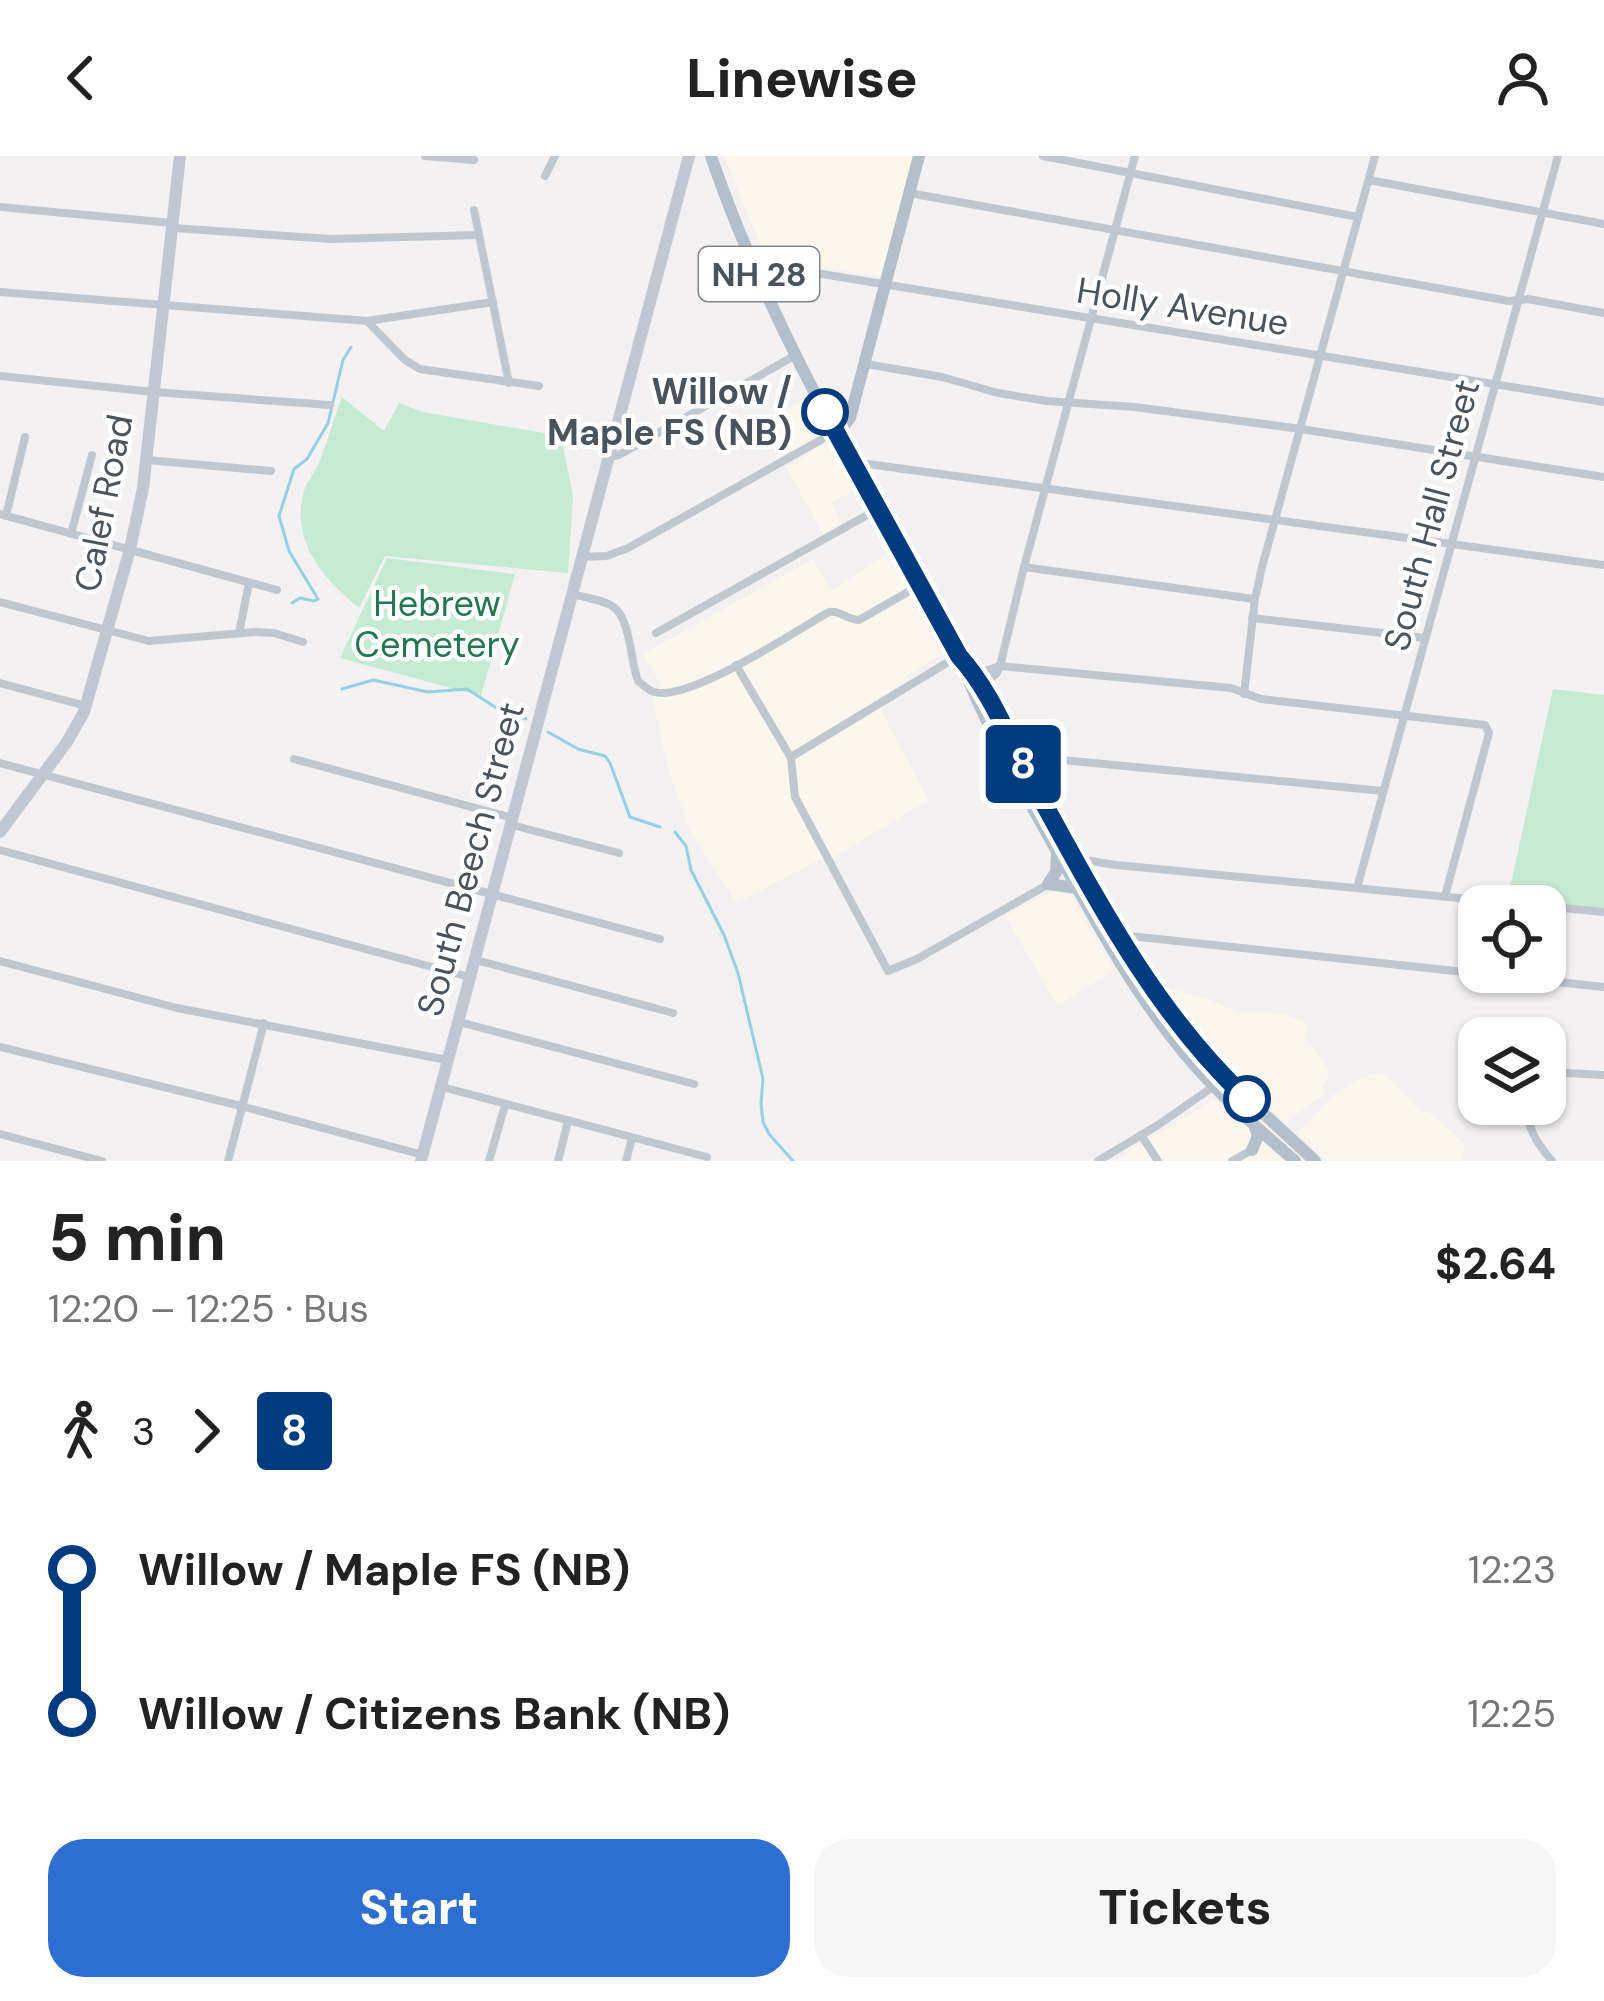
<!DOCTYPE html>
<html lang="en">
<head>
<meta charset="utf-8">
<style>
	body { margin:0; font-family:"DM Sans",sans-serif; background:#f6f6f6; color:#222; height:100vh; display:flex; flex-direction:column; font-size:45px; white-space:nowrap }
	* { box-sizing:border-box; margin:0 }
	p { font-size:39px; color:#767676 }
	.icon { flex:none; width:66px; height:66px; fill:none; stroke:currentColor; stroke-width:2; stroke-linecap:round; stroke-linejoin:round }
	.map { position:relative; height:1005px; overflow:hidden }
	.side { display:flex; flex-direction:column; background:#fff; flex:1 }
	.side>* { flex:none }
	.badge { padding:0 24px; border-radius:9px; font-size:42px; line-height:78px }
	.controls { position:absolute; left:1458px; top:729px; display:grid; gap:24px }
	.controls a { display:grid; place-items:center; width:108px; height:108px; border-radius:24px; background:#fff; box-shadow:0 3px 9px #0004; font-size:60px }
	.map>.badge { position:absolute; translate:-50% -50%; box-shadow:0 0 0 6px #fff }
	.legs { display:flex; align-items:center; gap:18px; height:132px; padding:0 48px; font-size:39px }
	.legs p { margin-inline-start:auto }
	.head { display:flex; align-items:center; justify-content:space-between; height:204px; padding:0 48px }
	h1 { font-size:66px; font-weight:800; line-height:90px }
	.primary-button { display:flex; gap:24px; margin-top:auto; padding:24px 48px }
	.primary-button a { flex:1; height:138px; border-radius:36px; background:#2e6ed0; color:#fff; font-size:48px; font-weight:800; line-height:138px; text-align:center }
	.primary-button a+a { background:#f6f6f6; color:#222 }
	ul { padding:0 48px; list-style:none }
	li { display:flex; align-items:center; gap:42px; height:144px; font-size:45px }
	li i { display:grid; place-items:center; width:18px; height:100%; margin:0 15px; background:currentColor }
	li i::after { content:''; width:30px; height:30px; margin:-15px; border:9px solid; border-radius:50%; background:#fff }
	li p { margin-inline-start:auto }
	li:first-child i { background:linear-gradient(#0000 50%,currentColor 0) }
	li:last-child i { background:linear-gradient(currentColor 50%,#0000 0) }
	header { display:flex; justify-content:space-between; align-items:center; height:156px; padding:0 48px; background:#fff; font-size:54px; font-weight:800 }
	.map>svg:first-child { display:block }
	.commercial { fill:#fbf7ed }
	.green { fill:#c5ebd5 }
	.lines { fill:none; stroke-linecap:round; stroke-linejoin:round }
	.stream { stroke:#97d0e3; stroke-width:3 }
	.street { stroke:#c0c7ce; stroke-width:8 }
	.secondary { stroke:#c1c8d2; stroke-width:12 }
	.primary { stroke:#b4bfcc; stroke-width:12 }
	.line-1-casing { stroke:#fff; stroke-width:27 }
	.line-1 { stroke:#003b80; stroke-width:18 }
	.stop-1-dot { fill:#fff; stroke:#003b80; stroke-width:6 }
	.labels { text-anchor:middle; stroke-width:9; stroke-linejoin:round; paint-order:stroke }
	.shield { fill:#fff; stroke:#80878d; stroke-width:3 }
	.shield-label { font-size:33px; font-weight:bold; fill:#4a535c }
	.street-label { font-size:36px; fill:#4a535c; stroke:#fff }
	.stop-label { font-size:36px; font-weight:bold; fill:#4a535c; stroke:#fff; text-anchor:end }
	.park-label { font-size:36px; fill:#227650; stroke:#fff }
</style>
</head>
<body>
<header><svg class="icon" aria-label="back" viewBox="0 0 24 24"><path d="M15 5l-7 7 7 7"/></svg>Linewise<svg class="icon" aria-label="person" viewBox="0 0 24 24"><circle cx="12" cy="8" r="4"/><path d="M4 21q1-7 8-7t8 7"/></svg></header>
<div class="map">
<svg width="1604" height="1005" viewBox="0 0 1604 1005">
	<rect width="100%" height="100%" fill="#f3f1f1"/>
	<!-- commercial -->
	<g class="commercial">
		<path d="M724,0h191l-32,118 -7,2 -106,-17 -6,-6z"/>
		<path d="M807,243l18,33 -47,26 -19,-33z"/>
		<path d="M829,287l26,47 -24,13 11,20 -19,11 -37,-67z"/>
		<path d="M888,397l53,102 -36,22 -19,20 -5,14 48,89 -95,57 -15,3 -82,43 -47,-72 -23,-65 -14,-67 8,-14 -18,-31 170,-95 18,32z"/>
		<path d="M1055,734h6l11,7 42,73 -56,36 -53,-90z"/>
		<path d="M1161,830l44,12 35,15 15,-2 28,3 19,7 5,7 -3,8 26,36 -7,15 3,6 -41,30 -73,-72z"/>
		<path d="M1379,917l9,5 32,33 9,1 35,31 -1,15 3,3h-138l-31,-28 36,-38 27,-17z"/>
		<path d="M1212,944l12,6 60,55h-170z"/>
	</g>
	<!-- green -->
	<g class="green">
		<path d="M342,241l42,34 15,-28 24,9 138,24 12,60 -5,77 -183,-17 -26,52c-35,-28 -67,-65 -56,-113 2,-12 13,-23 17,-35 8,-20 14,-42 22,-63z"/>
		<path d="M387,402l128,16 -34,122 -141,-38z"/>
		<path d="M1553,533l51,6v217l-97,-10z"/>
	</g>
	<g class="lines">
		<!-- stream -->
		<g class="stream">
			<path d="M292,447l8,-5 14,3 4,-2 -29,-48 -10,-35 15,-47 13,-10 21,-36 15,-63 8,-13"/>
			<path d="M342,533l31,-9 55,12 39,-3 28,18 31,12"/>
			<path d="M548,576l30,17 27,7 5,7 20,54 30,10"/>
			<path d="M675,676l11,14 5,24 33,65 14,38 25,106 -2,24 2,19 6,12 24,27"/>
		</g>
		<!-- street -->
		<g class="street">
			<path d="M425,0l49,4"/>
			<path d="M1043,0l315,61"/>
			<path d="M545,20l10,-20"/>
			<path d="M1369,24l235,44"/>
			<path d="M909,37l600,108 19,-2 76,14"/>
			<path d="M0,51l172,16"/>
			<path d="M474,54l35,173"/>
			<path d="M173,72l158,11 147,-4"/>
			<path d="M754,107l850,139"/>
			<path d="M0,136l367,29 126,-19"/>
			<path d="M368,166l37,38 15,9 119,17"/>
			<path d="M866,208l76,13 56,16 49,8 88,6 166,22 303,48"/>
			<path d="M0,220l154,16 176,13"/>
			<path d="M608,301l11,-2 175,-99"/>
			<path d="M147,304l124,11"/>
			<path d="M853,306l751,103"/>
			<path d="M0,358l277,76"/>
			<path d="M6,360l19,-79"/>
			<path d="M71,378l21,-79"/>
			<path d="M583,401l24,-1 21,-8 207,-116"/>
			<path d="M1024,411l230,32"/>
			<path d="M573,438c12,4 28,5 39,12 19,11 18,55 26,75 6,4 9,9 16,11 36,10 141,-61 175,-80 11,-2 18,8 30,8l61,-35"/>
			<path d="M0,446l149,39 106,-9 19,1 29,9"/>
			<path d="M1252,462l173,20"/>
			<path d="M239,477l10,-50"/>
			<path d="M656,477l222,-124"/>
			<path d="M736,509l55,93 4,39 93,174 29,-12 130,-74"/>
			<path d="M976,518l24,-8 231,22 30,11 224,26 4,8 -44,163"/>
			<path d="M0,527l86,23"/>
			<path d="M981,531l16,-14 3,-7 24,-99 111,-411"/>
			<path d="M1244,538l11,-95 7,-32 113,-411"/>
			<path d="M1016,592l16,7 20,4 331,32"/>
			<path d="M791,601l167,-101"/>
			<path d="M294,603l218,59"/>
			<path d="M0,607l660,176"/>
			<path d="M512,669l107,28"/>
			<path d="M0,694l469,127"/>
			<path d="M1073,698l11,6 32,5 488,47"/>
			<path d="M1357,732l201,-732"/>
			<path d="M1121,779l483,52"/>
			<path d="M476,804l197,53"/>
			<path d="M0,805l177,47 270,52"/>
			<path d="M459,866l235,62"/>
			<path d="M0,891l241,59 182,49"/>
			<path d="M1545,924l20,-7 39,2"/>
			<path d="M442,931l265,70"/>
			<path d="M1528,948c-2,24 9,39 24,57"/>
			<path d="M0,978l102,27"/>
			<path d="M1141,979l17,26"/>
			<path d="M228,1005l36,-138"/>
			<path d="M489,1005l16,-56"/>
			<path d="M558,1005l10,-40"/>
			<path d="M626,1005l6,-23"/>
			<path d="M1098,1005l60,-36 59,-41"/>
			<path d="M1232,1005l20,-11"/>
		</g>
		<!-- secondary -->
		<g class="secondary">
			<path d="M0,676l67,-90 17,-30 46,-163 13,-61 37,-332"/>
			<path d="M421,1005l268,-1005"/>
		</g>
		<!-- primary -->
		<g class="primary">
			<path d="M711,0c60,176 159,337 248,500 22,60 54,116 85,172 43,77 83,156 140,225 33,40 72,74 111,108"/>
			<path d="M835,276l9,-6 6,-8 69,-262"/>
			<path d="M964,505l12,13 36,72 69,123 75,126 42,54 27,29 90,83"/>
			<path d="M1057,697l-1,19 -8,12 29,4"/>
			<path d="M1252,994l6,-14 -3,-9"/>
		</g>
	</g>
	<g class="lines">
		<!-- line-1 casing -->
		<g class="line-1-casing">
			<path id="line-1" d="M825,256l134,244c32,35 50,84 73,126 62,112 120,228 215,317"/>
		</g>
		<!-- line-1 -->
		<use href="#line-1" class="line-1"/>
	</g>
	<!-- markers -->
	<g class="stop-1-dot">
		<circle cx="825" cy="256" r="21"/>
		<circle cx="1247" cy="943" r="21"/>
	</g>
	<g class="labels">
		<!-- shield labels -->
		<rect class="shield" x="699" y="91" width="120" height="54" rx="9"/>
		<g class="shield-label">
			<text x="759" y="130">NH 28</text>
		</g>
		<!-- street labels -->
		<g class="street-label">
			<text transform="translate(1183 150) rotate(9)" y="13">Holly Avenue</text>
			<text transform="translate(103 347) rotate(-79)" y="13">Calef Road</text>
			<text transform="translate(1431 359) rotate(-75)" y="13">South Hall Street</text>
			<text transform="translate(470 703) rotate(-75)" y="13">South Beech Street</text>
		</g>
		<!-- stop labels -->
		<g class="stop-label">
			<text x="792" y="248">Willow /<tspan x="792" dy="41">Maple FS (NB)</tspan></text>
		</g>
		<!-- park labels -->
		<g class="park-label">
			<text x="437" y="460">Hebrew<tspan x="437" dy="41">Cemetery</tspan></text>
		</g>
	</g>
</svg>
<div class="controls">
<a><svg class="icon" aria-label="locate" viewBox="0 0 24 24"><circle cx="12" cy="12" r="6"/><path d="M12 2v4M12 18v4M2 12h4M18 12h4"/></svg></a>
<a><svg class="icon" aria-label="layers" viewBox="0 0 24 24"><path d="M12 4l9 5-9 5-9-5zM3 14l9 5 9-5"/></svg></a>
</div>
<b class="badge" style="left:1023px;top:608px;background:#003b80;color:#fff">8</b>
</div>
<section class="side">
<div class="head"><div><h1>5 min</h1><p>12:20 – 12:25 · Bus</p></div><b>$2.64</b></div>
<div class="legs"><svg class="icon" aria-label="walk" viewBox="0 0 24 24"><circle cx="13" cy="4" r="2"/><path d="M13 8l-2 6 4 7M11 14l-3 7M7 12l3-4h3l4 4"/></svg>3<svg class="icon" aria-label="forward" viewBox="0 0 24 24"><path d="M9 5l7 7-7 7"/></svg><b class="badge" style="background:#003b80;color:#fff">8</b></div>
<ul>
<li><i style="color:#003b80"></i><b>Willow / Maple FS (NB)</b><p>12:23</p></li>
<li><i style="color:#003b80"></i><b>Willow / Citizens Bank (NB)</b><p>12:25</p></li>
</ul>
<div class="primary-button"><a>Start</a><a>Tickets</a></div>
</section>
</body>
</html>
